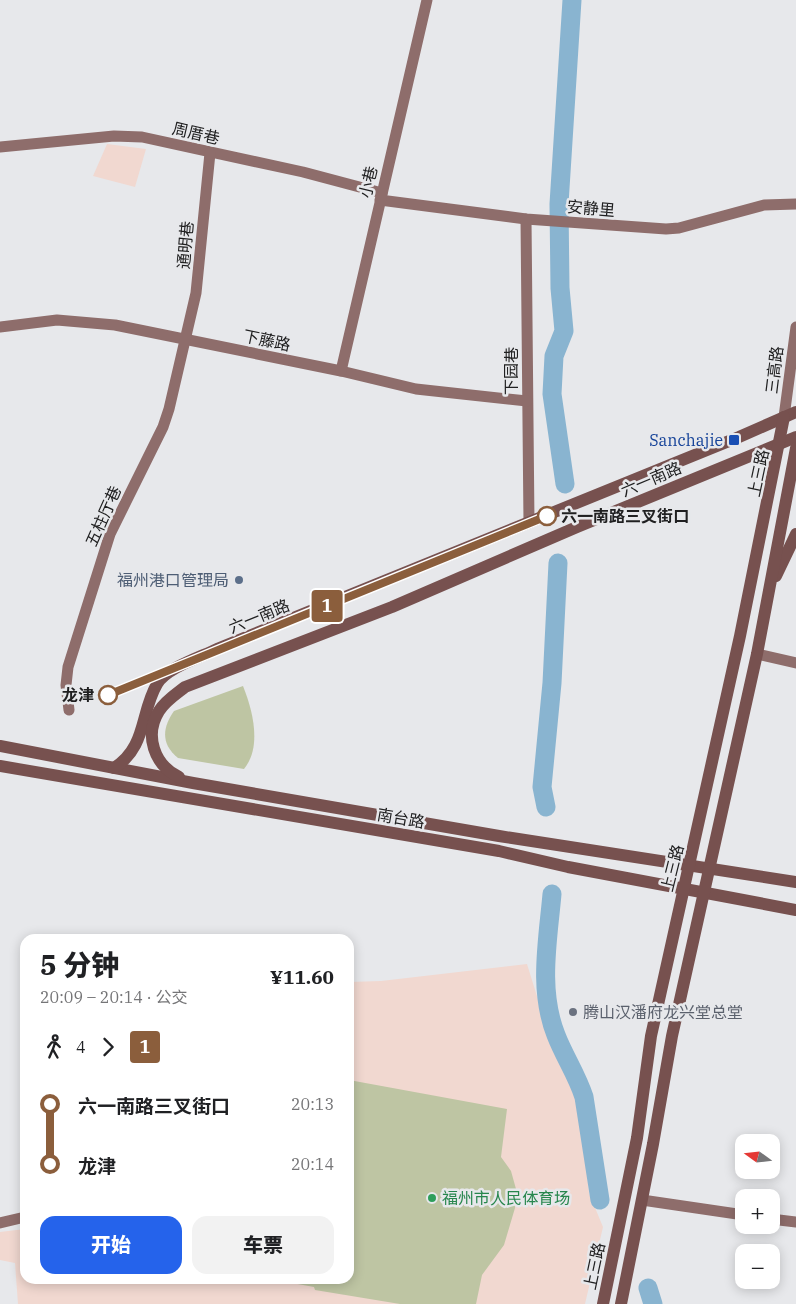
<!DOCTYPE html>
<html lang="zh">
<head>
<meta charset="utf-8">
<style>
	body { margin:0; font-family:"IBM Plex Serif","Noto Sans SC",serif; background:#f2f2f2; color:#202124; height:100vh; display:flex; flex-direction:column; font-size:19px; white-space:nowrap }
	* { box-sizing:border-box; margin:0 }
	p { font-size:16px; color:#757577 }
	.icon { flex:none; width:28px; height:28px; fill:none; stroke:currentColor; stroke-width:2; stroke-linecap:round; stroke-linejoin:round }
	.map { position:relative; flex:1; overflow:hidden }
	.details { position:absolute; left:20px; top:934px; width:334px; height:350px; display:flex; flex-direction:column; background:#fff; border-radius:15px; box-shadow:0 2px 12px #0003 }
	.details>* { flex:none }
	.badge { padding:0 10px; border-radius:4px; font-size:18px; line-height:32px }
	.needle { width:32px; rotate:285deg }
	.tools { position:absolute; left:735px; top:1134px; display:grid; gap:10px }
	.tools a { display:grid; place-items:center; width:45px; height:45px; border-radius:10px; background:#fff; box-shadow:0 2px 12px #0003; font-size:25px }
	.map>.badge { position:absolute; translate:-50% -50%; box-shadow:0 0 0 2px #fff }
	.legs { display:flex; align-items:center; gap:8px; height:55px; padding:0 20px; font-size:16px }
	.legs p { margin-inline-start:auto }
	.overview { display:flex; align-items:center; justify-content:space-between; height:85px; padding:0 20px }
	h1 { font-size:28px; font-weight:800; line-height:38px }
	.primary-button { display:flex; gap:10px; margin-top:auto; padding:10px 20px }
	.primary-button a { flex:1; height:58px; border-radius:15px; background:#2563eb; color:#fff; font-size:20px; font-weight:800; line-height:58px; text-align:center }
	.primary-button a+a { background:#f2f2f2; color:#202124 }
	ul { padding:0 20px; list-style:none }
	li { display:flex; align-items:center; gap:18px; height:60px; font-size:19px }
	li i { display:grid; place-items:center; width:8px; height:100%; margin:0 6px; background:currentColor }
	li i::after { content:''; width:12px; height:12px; margin:-6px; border:4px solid; border-radius:50%; background:#fff }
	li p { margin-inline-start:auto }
	li:first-child i { background:linear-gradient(#0000 50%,currentColor 0) }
	li:last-child i { background:linear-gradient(currentColor 50%,#0000 0) }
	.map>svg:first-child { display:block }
	.education { fill:#f1d8d0 }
	.green { fill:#bec5a3 }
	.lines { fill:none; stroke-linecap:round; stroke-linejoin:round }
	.river { stroke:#89b4d0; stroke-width:19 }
	.secondary { stroke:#8e6d6b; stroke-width:11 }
	.primary { stroke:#77514f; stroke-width:12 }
	.line-1-casing { stroke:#fff; stroke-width:11 }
	.line-1 { stroke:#8b5e3c; stroke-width:8 }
	.transit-dot { fill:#1a4fb4; stroke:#e7e8eb; stroke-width:2 }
	.stop-1-dot { fill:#fff; stroke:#8b5e3c; stroke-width:2.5 }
	.service-dot { fill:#5c6f8a; stroke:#e7e8eb; stroke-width:2 }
	.worship-dot { fill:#6b7280; stroke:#e7e8eb; stroke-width:2 }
	.leisure-dot { fill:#2e9e5b; stroke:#e7e8eb; stroke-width:2 }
	.labels { text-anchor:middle; stroke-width:5; stroke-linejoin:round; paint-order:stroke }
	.street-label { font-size:16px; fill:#202021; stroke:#e7e8eb }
	.transit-label { font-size:16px; fill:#164399; stroke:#e7e8eb; text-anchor:end }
	.stop-label { font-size:16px; font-weight:bold; fill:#202021; stroke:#e7e8eb; text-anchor:start }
	.service-label { font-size:16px; fill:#4e5e75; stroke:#e7e8eb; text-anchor:end }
	.worship-label { font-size:16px; fill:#5b616d; stroke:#e7e8eb; text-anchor:start }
	.leisure-label { font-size:16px; fill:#27864d; stroke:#e7e8eb; text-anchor:start }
</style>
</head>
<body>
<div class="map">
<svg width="796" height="1304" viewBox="0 0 796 1304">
	<rect width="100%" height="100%" fill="#e7e8eb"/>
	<!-- education -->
	<g class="education">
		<path d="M107,144l39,5 -11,38 -42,-11z"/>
		<path d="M527,964l22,71 27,53 4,13 9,92 14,34 -18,77h-567l-3,-41 -15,-3v-28l25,-3v50h324v-297l32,-1z"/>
	</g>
	<!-- green -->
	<g class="green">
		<path d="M243,686c10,25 19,61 1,83l-66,-11c-17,-14 -16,-30 -4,-47z"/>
		<path d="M349,1080l158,29 -6,48 10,14 5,18 -1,19 -11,37 -22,30 -6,29h-76l-85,-14 -1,-3 -44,-8h79z"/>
	</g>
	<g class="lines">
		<!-- river -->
		<g class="river">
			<path d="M565,484l-13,-90 2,-38 10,-25 -4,-43 -1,-84 13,-204"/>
			<path d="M546,807l-4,-20 10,-104 6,-120"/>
			<path d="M552,894c-4,46 -14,96 4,141 8,21 21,40 28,62l16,103"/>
			<path d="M648,1288l5,16"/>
		</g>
		<!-- secondary -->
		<g class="secondary">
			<path d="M0,147l114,-11 28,1 161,35 79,21"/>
			<path d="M380,200l146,19 140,10 13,-1 85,-23 32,-1"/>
			<path d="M526,219l3,304"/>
			<path d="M0,327l57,-7 58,5 226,46 75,18 111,12"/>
			<path d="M341,371l86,-371"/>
			<path d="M784,417l12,-90"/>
			<path d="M757,654l39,9"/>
			<path d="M69,710l-3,-25 2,-18 42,-133 53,-107 6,-18 27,-116 14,-140"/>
			<path d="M642,1200l102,15"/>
			<path d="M771,1219l25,3"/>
			<path d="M0,1223l25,-6"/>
		</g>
		<!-- primary -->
		<g class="primary">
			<path d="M776,576l20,-42"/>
			<path d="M0,746l193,37 306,53 297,46"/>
			<path d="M0,766l499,85 69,16 228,43"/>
			<path d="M114,768c33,-21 26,-55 43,-84 9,-16 44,-27 60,-35l522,-212 57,-25"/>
			<path d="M179,777c-25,-12 -35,-42 -20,-66 6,-10 17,-17 26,-24l207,-80 185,-80 219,-90"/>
			<path d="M603,1304l34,-166 14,-102 89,-400 44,-219"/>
			<path d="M621,1304l32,-160 19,-108 85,-382 39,-206"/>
		</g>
	</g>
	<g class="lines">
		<!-- line-1 casing -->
		<g class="line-1-casing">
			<path id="line-1" d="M108,695l439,-179"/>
		</g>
		<!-- line-1 -->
		<use href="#line-1" class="line-1"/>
	</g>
	<!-- markers -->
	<rect class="transit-dot" x="728" y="434" width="12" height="12" rx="2.5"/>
	<g class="stop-1-dot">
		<circle cx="547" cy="516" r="9"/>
		<circle cx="108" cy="695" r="9"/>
	</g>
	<circle class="service-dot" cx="239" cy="580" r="5"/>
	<circle class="worship-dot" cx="573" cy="1012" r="5"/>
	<circle class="leisure-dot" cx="432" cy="1198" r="5"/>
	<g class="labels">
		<!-- street labels -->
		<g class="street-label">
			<text transform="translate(196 133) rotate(13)" y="6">周厝巷</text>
			<text transform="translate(368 182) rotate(-77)" y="6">小巷</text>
			<text transform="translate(591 208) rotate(5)" y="6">安静里</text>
			<text transform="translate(185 245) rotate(-85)" y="6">通明巷</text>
			<text transform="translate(267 340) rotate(12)" y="6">下藤路</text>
			<text transform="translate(774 370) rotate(-83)" y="6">三高路</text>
			<text transform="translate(511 371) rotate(-90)" y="6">下园巷</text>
			<text transform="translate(758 473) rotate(-78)" y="6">上三路</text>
			<text transform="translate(651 479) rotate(-23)" y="6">六一南路</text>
			<text transform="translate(103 516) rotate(-66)" y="6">五柱厅巷</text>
			<text transform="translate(259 616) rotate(-22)" y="6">六一南路</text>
			<text transform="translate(401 818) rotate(10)" y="6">南台路</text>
			<text transform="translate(672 868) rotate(-76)" y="6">上三路</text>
			<text transform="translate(594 1266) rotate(-78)" y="6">上三路</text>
		</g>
		<!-- transit labels -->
		<g class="transit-label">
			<text x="723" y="446">Sanchajie</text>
		</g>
		<!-- stop labels -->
		<g class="stop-label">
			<text x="561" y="522">六一南路三叉街口</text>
			<text x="94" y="701" text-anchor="end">龙津</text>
		</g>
		<!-- service labels -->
		<g class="service-label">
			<text x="229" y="586">福州港口管理局</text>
		</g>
		<!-- worship labels -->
		<g class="worship-label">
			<text x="583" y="1018">腾山汉潘府龙兴堂总堂</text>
		</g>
		<!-- leisure labels -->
		<g class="leisure-label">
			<text x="442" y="1204">福州市人民体育场</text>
		</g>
	</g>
</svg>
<div class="tools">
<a><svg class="needle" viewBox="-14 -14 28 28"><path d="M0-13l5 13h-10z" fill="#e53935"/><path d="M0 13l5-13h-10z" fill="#757577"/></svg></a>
<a>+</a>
<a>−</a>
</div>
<b class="badge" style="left:327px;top:606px;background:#8b5e3c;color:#fff">1</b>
<section class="details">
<div class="overview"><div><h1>5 分钟</h1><p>20:09 – 20:14 · 公交</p></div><b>¥11.60</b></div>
<div class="legs"><svg class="icon" aria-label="walk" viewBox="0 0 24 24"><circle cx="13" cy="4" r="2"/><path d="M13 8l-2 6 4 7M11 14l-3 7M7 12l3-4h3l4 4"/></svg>4<svg class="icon" aria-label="forward" viewBox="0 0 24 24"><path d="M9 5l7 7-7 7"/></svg><b class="badge" style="background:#8b5e3c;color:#fff">1</b></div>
<ul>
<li><i style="color:#8b5e3c"></i><b>六一南路三叉街口</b><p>20:13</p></li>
<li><i style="color:#8b5e3c"></i><b>龙津</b><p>20:14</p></li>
</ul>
<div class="primary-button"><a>开始</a><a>车票</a></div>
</section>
</div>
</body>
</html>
